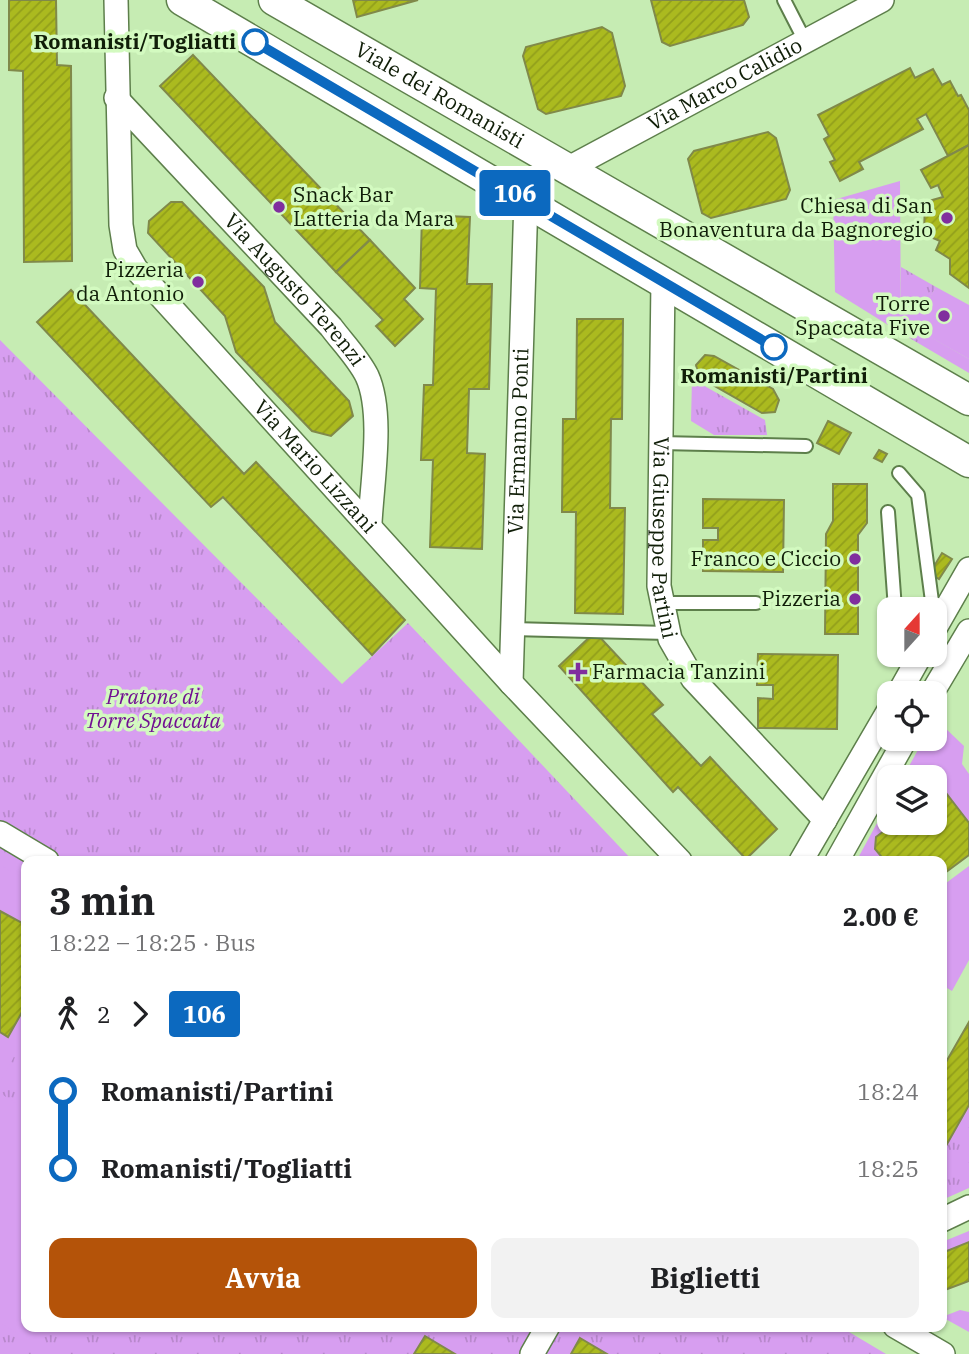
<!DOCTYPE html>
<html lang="it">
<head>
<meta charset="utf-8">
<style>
	body { margin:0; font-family:"IBM Plex Serif",serif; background:#f2f2f2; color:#202124; height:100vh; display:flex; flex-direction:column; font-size:26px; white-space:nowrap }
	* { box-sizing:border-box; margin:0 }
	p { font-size:23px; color:#757577 }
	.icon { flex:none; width:38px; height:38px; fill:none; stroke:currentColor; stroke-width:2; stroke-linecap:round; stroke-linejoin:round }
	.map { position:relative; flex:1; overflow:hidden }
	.sheet { position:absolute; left:21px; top:856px; width:926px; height:476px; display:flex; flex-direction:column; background:#fff; border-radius:14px; box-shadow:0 2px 5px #0004 }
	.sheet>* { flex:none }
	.badge { padding:0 14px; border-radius:5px; font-size:24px; line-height:46px }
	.needle { width:46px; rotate:21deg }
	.tools { position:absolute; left:877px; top:597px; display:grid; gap:14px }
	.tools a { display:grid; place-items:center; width:70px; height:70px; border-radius:14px; background:#fff; box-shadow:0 2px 5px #0004; font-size:35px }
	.map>.badge { position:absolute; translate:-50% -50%; box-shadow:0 0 0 4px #fff }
	.legs { display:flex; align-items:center; gap:10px; height:77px; padding:0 28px; font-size:23px }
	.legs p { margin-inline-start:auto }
	.summary { display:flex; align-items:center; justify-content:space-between; height:119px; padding:0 28px }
	h1 { font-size:38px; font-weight:700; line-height:52px }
	.primary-button { display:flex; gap:14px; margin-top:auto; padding:14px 28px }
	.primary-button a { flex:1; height:80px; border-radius:14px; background:#b45309; color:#fff; font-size:28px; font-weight:700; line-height:80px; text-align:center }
	.primary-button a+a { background:#f2f2f2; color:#202124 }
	ul { padding:0 28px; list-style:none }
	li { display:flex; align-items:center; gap:24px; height:77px; font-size:26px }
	li i { display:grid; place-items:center; width:10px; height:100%; margin:0 9px; background:currentColor }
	li i::after { content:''; width:18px; height:18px; margin:-9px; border:5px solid; border-radius:50%; background:#fff }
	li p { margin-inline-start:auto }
	li:first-child i { background:linear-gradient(#0000 50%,currentColor 0) }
	li:last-child i { background:linear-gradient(currentColor 50%,#0000 0) }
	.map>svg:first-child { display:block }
	.grass { fill:url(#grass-tufts) }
	.garden { fill:#d79ef0 }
	.building { fill:url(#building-hatch); stroke:#80894a; stroke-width:2 }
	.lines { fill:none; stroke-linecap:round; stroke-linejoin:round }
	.service-casing { stroke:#5d7f4b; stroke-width:16 }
	.minor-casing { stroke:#5d7f4b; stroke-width:26 }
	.tertiary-casing { stroke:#5d7f4b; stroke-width:33 }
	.service { stroke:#fff; stroke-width:12 }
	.minor { stroke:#fff; stroke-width:23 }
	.tertiary { stroke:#fff; stroke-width:30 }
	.line-1-casing { stroke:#fff; stroke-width:16 }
	.line-1 { stroke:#0c69bf; stroke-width:10 }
	.stop-1-dot { fill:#fff; stroke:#0c69bf; stroke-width:3.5 }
	.poi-dot { fill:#802e9e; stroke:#d3fac0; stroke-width:2.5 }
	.labels { text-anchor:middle; stroke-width:7; stroke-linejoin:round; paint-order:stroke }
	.stop-label { font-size:21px; font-weight:bold; fill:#101e08; stroke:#d3fac0; text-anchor:end }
	.street-label { font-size:21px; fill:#101e08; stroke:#d3fac0 }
	.poi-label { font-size:21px; fill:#101e08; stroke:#d3fac0; text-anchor:end }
	.park-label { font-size:21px; font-style:italic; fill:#721192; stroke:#d3fac0 }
</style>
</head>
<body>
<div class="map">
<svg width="969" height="1354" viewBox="0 0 969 1354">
	<defs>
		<pattern id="grass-tufts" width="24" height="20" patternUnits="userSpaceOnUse" patternTransform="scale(1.75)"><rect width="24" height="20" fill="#d79ef0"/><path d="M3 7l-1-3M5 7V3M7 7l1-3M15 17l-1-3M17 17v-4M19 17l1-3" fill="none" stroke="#b888cc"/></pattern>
		<pattern id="building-hatch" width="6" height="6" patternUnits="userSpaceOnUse" patternTransform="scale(1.75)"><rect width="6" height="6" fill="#abba1f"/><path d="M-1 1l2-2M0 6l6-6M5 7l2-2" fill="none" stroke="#929f1b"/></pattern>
	</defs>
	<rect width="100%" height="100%" fill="#c6ecb3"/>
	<!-- grass -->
	<g class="grass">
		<path d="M901,267l35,20 -23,40 56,32v14l-68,-40z"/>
		<path d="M0,340l342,344 66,-61 225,238h-607v465h813l47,28h-886z"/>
		<path d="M692,379l73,41 2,15h-53l-23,-14z"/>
		<path d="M969,1105v83l-27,12v-47z"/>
	</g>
	<!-- garden -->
	<g class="garden">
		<path d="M900,181l1,152 -66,-41 -2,-92z"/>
		<path d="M936,287l33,18v54l-57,-32z"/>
		<path d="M935,724l9,3 20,19 -2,18 7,10v49l-17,-23h-10l-7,5 -1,-28h-31l21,-38 10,-1z"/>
		<path d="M889,801v21l22,1 -26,38 -27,-3z"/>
		<path d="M0,865l26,15v155l-26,47z"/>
		<path d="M969,866v94l-17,31 -10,-6v-99z"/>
		<path d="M0,1093l26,17v212l-7,12 -19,-11z"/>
		<path d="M969,1231v11l-27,11v-11z"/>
		<path d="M960,1310l9,2v20l-27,-15z"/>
	</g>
	<!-- building -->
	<g class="building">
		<path d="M9,0h47l1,65 14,1 1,195 -48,1 -1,-191 -14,-1z"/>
		<path d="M353,0h65l-61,17z"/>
		<path d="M651,0h93l5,17 -6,8 -73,21 -8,-4z"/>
		<path d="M602,27l10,6 13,53 -4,10 -75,18 -8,-5 -15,-53 3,-9z"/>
		<path d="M193,55l177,185 -34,32 -176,-186z"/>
		<path d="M910,68l5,10 18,-9 9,16 8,-4 8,15 3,-1 8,15v35l-21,11 -22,-42 -9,5 6,10 -64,33 4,7 -23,12 -10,-19 5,-2 -11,-21 5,-3 -11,-21z"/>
		<path d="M768,132l8,6 14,52 -4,9 -75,19 -9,-5 -14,-54 6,-8z"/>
		<path d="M969,145v143l-19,-14v-15l-14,-9 4,-9 -16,-7 1,-32 18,-5 -5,-12 -7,3 -10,-18z"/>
		<path d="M171,202h11l82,85 11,35 74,79 4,15 -22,20 -19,-5 -76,-79 -11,-36 -77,-83 1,-12z"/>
		<path d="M422,215l48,2 -3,67h25l-3,105h-20l-2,64 18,1 -3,95 -52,-2 3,-87h-12l3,-75h9l3,-96 -16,-1z"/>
		<path d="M370,240l45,48 -11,11 19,20 -28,27 -19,-20 7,-6 -47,-48z"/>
		<path d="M71,290l173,184 12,-12 149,158 -33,35 -149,-158 -12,10 -174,-185z"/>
		<path d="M577,319h46l-1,100h-11l-1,89h15l-2,106 -48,-1 1,-101h-14l1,-93h13z"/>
		<path d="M705,355l9,1 59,33 6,11 -4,12 -13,1 -63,-36 -3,-12z"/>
		<path d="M828,421l23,12 -12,21 -22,-11z"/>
		<path d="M879,450l8,4 -5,8 -8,-4z"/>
		<path d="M833,484h34v39l-9,12v99h-33l1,-100 7,-13z"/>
		<path d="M703,499l81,1 -1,72 -80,-1v-31h15v-12h-15z"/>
		<path d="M942,553l10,6 -13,20 -9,-6z"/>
		<path d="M595,632l68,73 -11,9 49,52 9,-9 67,72 -31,30 -68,-72 -5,5 -114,-126z"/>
		<path d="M758,654l80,1 -1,74 -79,-1v-30l15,1v-14h-16z"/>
		<path d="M936,793h10l23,30v32l-27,20v-14h-57l-10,-12 1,-12 20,-15h38z"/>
		<path d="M0,911l26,14v80l-18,32 -8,-5z"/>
		<path d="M969,1022v83l-27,48v-84z"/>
		<path d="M969,1242v39l-27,10v-38z"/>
		<path d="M425,1336l30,18h-41z"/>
		<path d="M580,1338l27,16h-36z"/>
	</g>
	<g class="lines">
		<!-- service casing -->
		<g class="service-casing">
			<g id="service">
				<path d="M784,0l21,41"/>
				<path d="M660,443l146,3"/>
				<path d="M899,473l19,22 15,114"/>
				<path d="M888,512l7,97"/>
				<path d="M662,603h94"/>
				<path d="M512,629l155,4"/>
			</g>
		</g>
		<!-- minor casing -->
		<g class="minor-casing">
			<g id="minor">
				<path id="s1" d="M116,0l5,225 4,25 11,19 375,414 169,178"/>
				<path id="s2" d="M116,98l215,229c12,16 27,31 36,49 17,37 5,106 3,147"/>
				<path id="s3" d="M569,168l313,-168"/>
				<path id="s4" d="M663,281l-4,305 11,53 23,40 132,141"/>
				<path d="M934,630l35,-61"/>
				<path id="s5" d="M511,683l15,-484"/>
				<path d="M899,693l22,-39"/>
				<path d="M932,693l37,-62"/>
				<path d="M0,833l47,28"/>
				<path d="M801,861l88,-151"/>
				<path d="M837,861l69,-123"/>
				<path d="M942,1220l27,-13"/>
				<path d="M895,1326l48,28"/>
				<path d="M532,1354l16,-28"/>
			</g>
		</g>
		<!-- tertiary casing -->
		<g class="tertiary-casing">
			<g id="tertiary">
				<path d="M182,0l787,462"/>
				<path id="s6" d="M274,0l695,400"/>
			</g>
		</g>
		<!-- service -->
		<use href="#service" class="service"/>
		<!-- minor -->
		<use href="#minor" class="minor"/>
		<!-- tertiary -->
		<use href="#tertiary" class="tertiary"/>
	</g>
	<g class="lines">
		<!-- line-1 casing -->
		<g class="line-1-casing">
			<path id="line-1" d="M255,42l519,305"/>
		</g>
		<!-- line-1 -->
		<use href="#line-1" class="line-1"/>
	</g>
	<!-- markers -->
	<g class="stop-1-dot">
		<circle cx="255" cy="42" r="12"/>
		<circle cx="774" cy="347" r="12"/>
	</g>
	<g class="poi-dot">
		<circle cx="279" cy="207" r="7"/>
		<circle cx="947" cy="218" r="7"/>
		<circle cx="198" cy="282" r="7"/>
		<circle cx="944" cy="316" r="7"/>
		<circle cx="855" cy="559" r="7"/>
		<circle cx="855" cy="599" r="7"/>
		<path d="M574.5 661.5h7v7h7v7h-7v7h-7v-7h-7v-7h7z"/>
	</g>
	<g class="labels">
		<!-- stop labels -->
		<g class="stop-label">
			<text x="236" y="49">Romanisti/Togliatti</text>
			<text x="774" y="383" text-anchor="middle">Romanisti/Partini</text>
		</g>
		<!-- street labels -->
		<g class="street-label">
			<text dy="7" stroke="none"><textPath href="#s3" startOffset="177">Via Marco Calidio</textPath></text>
			<text dy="7" stroke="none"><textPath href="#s6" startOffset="191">Viale dei Romanisti</textPath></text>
			<text dy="7" stroke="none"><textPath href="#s2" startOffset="262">Via Augusto Terenzi</textPath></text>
			<text dy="7" stroke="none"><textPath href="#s5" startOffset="242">Via Ermanno Ponti</textPath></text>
			<text dy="7" stroke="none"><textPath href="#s1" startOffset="539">Via Mario Lizzani</textPath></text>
			<text dy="7" stroke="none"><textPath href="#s4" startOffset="257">Via Giuseppe Partini</textPath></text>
		</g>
		<!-- poi labels -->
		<g class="poi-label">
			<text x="293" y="202" text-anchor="start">Snack Bar<tspan x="293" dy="24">Latteria da Mara</tspan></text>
			<text x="933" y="213">Chiesa di San<tspan x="933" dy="24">Bonaventura da Bagnoregio</tspan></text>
			<text x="184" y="277">Pizzeria<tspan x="184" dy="24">da Antonio</tspan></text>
			<text x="930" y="311">Torre<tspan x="930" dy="24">Spaccata Five</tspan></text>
			<text x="841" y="566">Franco e Ciccio</text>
			<text x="841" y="606">Pizzeria</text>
			<text x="592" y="679" text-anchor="start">Farmacia Tanzini</text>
		</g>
		<!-- park labels -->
		<g class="park-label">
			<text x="153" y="704">Pratone di<tspan x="153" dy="24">Torre Spaccata</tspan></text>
		</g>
	</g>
</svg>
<div class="tools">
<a><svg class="needle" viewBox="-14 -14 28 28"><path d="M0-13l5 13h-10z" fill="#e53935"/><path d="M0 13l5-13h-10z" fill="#757577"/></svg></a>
<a><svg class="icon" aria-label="locate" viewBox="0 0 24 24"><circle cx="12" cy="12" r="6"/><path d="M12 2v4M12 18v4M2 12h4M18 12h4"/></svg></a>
<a><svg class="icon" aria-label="layers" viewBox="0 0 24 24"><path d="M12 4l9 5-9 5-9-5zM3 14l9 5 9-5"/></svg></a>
</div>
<b class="badge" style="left:515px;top:193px;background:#0c69bf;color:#fff">106</b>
<section class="sheet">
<div class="summary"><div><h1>3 min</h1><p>18:22 – 18:25 · Bus</p></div><b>2.00 €</b></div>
<div class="legs"><svg class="icon" aria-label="walk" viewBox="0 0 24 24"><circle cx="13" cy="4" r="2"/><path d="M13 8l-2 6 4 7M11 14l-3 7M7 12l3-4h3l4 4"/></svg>2<svg class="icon" aria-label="forward" viewBox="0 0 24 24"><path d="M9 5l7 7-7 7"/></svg><b class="badge" style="background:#0c69bf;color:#fff">106</b></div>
<ul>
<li><i style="color:#0c69bf"></i><b>Romanisti/Partini</b><p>18:24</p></li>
<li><i style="color:#0c69bf"></i><b>Romanisti/Togliatti</b><p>18:25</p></li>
</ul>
<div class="primary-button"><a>Avvia</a><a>Biglietti</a></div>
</section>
</div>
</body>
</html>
